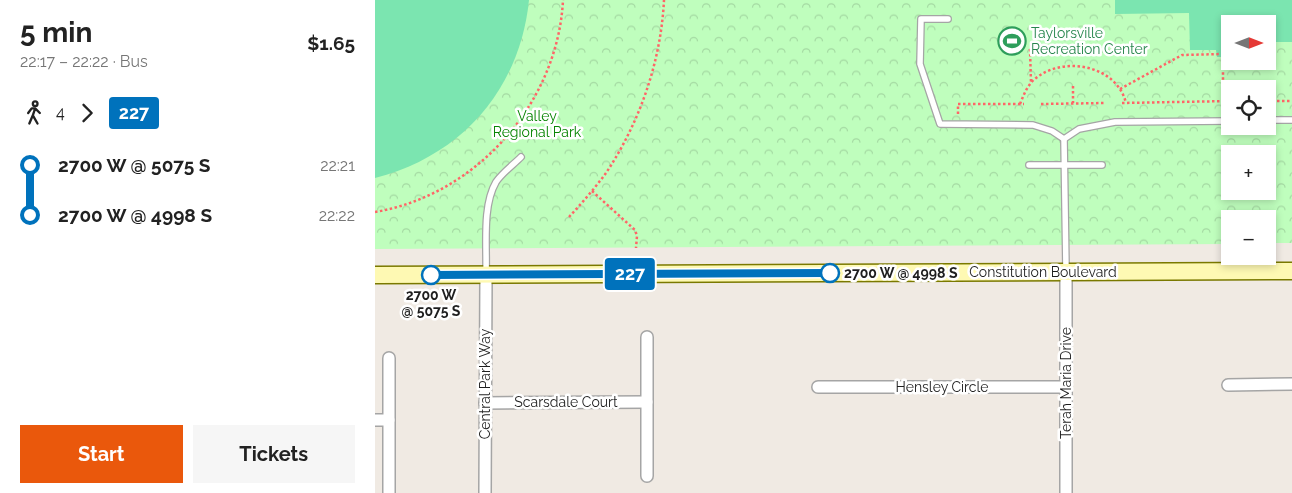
<!DOCTYPE html>
<html lang="en">
<head>
<meta charset="utf-8">
<style>
	body { margin:0; font-family:Raleway,sans-serif; background:#f6f6f6; color:#222; height:100vh; display:flex; flex-direction:column; font-size:19px; white-space:nowrap }
	* { box-sizing:border-box; margin:0 }
	p { font-size:16px; color:#767676 }
	.icon { flex:none; width:28px; height:28px; fill:none; stroke:currentColor; stroke-width:2; stroke-linecap:round; stroke-linejoin:round }
	.map { position:relative; flex:1; overflow:hidden }
	.panel { display:flex; flex-direction:column; background:#fff; width:375px }
	.panel>* { flex:none }
	.badge { padding:0 10px; border-radius:4px; font-size:18px; line-height:32px }
	.needle { width:32px; rotate:90deg }
	.controls { position:absolute; left:846px; top:15px; display:grid; gap:10px }
	.controls a { display:grid; place-items:center; width:55px; height:55px; border-radius:0px; background:#fff; box-shadow:0 2px 8px #0003; font-size:25px }
	.map>.badge { position:absolute; translate:-50% -50%; box-shadow:0 0 0 2px #fff }
	.legs { display:flex; align-items:center; gap:8px; height:55px; padding:0 20px; font-size:16px }
	.legs p { margin-inline-start:auto }
	.head { display:flex; align-items:center; justify-content:space-between; height:85px; padding:0 20px }
	h1 { font-size:28px; font-weight:700; line-height:38px }
	.button { display:flex; gap:10px; margin-top:auto; padding:10px 20px }
	.button a { flex:1; height:58px; border-radius:0px; background:#ea580c; color:#fff; font-size:20px; font-weight:700; line-height:58px; text-align:center }
	.button a+a { background:#f6f6f6; color:#222 }
	ul { padding:0 20px; list-style:none }
	li { display:flex; align-items:center; gap:18px; height:50px; font-size:19px }
	li i { display:grid; place-items:center; width:8px; height:100%; margin:0 6px; background:currentColor }
	li i::after { content:''; width:12px; height:12px; margin:-6px; border:4px solid; border-radius:50%; background:#fff }
	li p { margin-inline-start:auto }
	li:first-child i { background:linear-gradient(#0000 50%,currentColor 0) }
	li:last-child i { background:linear-gradient(currentColor 50%,#0000 0) }
	main { display:flex; flex:1; min-height:0 }
	.map>svg:first-child { display:block }
	.park { fill:url(#park-crowns); fill-rule:evenodd }
	.pitch { fill:#7be5b0 }
	.lines { fill:none; stroke-linecap:round; stroke-linejoin:round }
	.service-casing { stroke:#a5a5a5; stroke-width:8 }
	.minor-casing { stroke:#a5a5a5; stroke-width:14 }
	.secondary-casing { stroke:#7a7900; stroke-width:19 }
	.path { stroke:#ff6567; stroke-width:2.5; stroke-dasharray:2.5 2.5; stroke-linecap:butt }
	.service { stroke:#fff; stroke-width:5.5 }
	.minor { stroke:#fff; stroke-width:11 }
	.secondary { stroke:#fef9b3; stroke-width:16 }
	.line-1-casing { stroke:#fff; stroke-width:11 }
	.line-1 { stroke:#0072bc; stroke-width:8 }
	.stop-1-dot { fill:#fff; stroke:#0072bc; stroke-width:2.5 }
	.labels { text-anchor:middle; stroke-width:5; stroke-linejoin:round; paint-order:stroke }
	.leisure-label { font-size:14px; fill:#27864d; stroke:#fff; text-anchor:start }
	.park-label { font-size:14px; fill:#078503; stroke:#fff }
	.street-label { font-size:14px; fill:#1e1e1e; stroke:#fff }
	.stop-label { font-size:14px; font-weight:bold; fill:#1e1e1e; stroke:#fff; text-anchor:start }
</style>
</head>
<body>
<main>
<section class="panel">
<div class="head"><div><h1>5 min</h1><p>22:17 – 22:22 · Bus</p></div><b>$1.65</b></div>
<div class="legs"><svg class="icon" aria-label="walk" viewBox="0 0 24 24"><circle cx="13" cy="4" r="2"/><path d="M13 8l-2 6 4 7M11 14l-3 7M7 12l3-4h3l4 4"/></svg>4<svg class="icon" aria-label="forward" viewBox="0 0 24 24"><path d="M9 5l7 7-7 7"/></svg><b class="badge" style="background:#0072bc;color:#fff">227</b></div>
<ul>
<li><i style="color:#0072bc"></i><b>2700 W @ 5075 S</b><p>22:21</p></li>
<li><i style="color:#0072bc"></i><b>2700 W @ 4998 S</b><p>22:22</p></li>
</ul>
<div class="button"><a>Start</a><a>Tickets</a></div>
</section>
<div class="map">
<svg width="917" height="493" viewBox="0 0 917 493">
	<defs>
		<pattern id="park-crowns" width="20" height="18" patternUnits="userSpaceOnUse" patternTransform="scale(1.25)"><rect width="20" height="18" fill="#bffebd"/><path d="M2 6a3 3 0 1 1 6 0M12 15a3 3 0 1 1 6 0" fill="none" stroke="#a4d9a2"/></pattern>
	</defs>
	<rect width="100%" height="100%" fill="#f0eae3"/>
	<!-- park -->
	<path class="park" d="M0,0h917v243h-24l-1,-24h-37v25l-855,5zM855,24h37v37h-37zM855,89h37v37h-37zM855,154h37v37h-37z"/>
	<!-- pitch -->
	<g class="pitch">
		<path d="M0,0h154c-9,89 -67,156 -154,178z"/>
		<path d="M740,0h177v42h-16v4h-8l-1,-22h-37v33h-13l-1,-7h-26l-1,-37 -74,1z"/>
	</g>
	<g class="lines">
		<!-- service casing -->
		<g class="service-casing">
			<g id="service">
				<path d="M573,19h-27l-1,45 20,60 93,1 19,6 12,8 15,-10 36,-7 115,-1"/>
				<path d="M892,120h25"/>
				<path d="M689,139l2,131"/>
				<path d="M654,165h73"/>
				<path d="M111,273c1,-27 -4,-67 10,-91 6,-9 17,-17 25,-25"/>
			</g>
		</g>
		<!-- minor casing -->
		<g class="minor-casing">
			<g id="minor">
				<path d="M691,272v221"/>
				<path d="M272,337v139"/>
				<path d="M14,358v135"/>
				<path d="M853,385l64,-1"/>
				<path d="M443,387h248"/>
				<path d="M110,403l162,-1"/>
				<path d="M0,420h14"/>
				<path d="M110,493l1,-218"/>
			</g>
		</g>
		<!-- secondary casing -->
		<g class="secondary-casing">
			<path id="secondary" d="M0,275l917,-4"/>
		</g>
		<!-- path -->
		<g class="path">
			<path d="M655,49l1,34"/>
			<path d="M698,86v17"/>
			<path d="M745,89l62,-34 41,-1v47"/>
			<path d="M892,101h25"/>
			<path d="M747,103l108,-2"/>
			<path d="M645,104c4,-10 8,-20 16,-26 29,-23 81,-12 90,25"/>
			<path d="M666,104l65,-1"/>
			<path d="M583,114v-10h66"/>
			<path d="M217,191l43,39 2,6 -1,12"/>
			<path d="M0,212c102,-17 183,-110 188,-212"/>
			<path d="M194,217c13,-14 26,-29 37,-44 34,-51 55,-112 58,-173"/>
		</g>
		<!-- service -->
		<use href="#service" class="service"/>
		<!-- minor -->
		<use href="#minor" class="minor"/>
		<!-- secondary -->
		<use href="#secondary" class="secondary"/>
	</g>
	<g class="lines">
		<!-- line-1 casing -->
		<g class="line-1-casing">
			<path id="line-1" d="M56,275l399,-2"/>
		</g>
		<!-- line-1 -->
		<use href="#line-1" class="line-1"/>
	</g>
	<!-- icons -->
	<defs>
		<g id="stadium-ring" transform="scale(1.4375)"><circle r="9.5" fill="#fff" stroke="#2e9e5b" stroke-width="1.5"/><path d="M0-5a6.5 5 0 1 0 0 10a6.5 5 0 1 0 0-10ZM-3.5-1.8h7v3.6h-7Z" fill="#2e9e5b"/></g>
	</defs>
	<g fill-rule="evenodd">
		<use href="#stadium-ring" x="637" y="41"/>
	</g>
	<!-- markers -->
	<g class="stop-1-dot">
		<circle cx="455" cy="273" r="9"/>
		<circle cx="56" cy="275" r="9"/>
	</g>
	<g class="labels">
		<!-- leisure labels -->
		<g class="leisure-label">
			<text x="656" y="38">Taylorsville<tspan x="656" dy="16">Recreation Center</tspan></text>
		</g>
		<!-- park labels -->
		<g class="park-label">
			<text x="162" y="121">Valley<tspan x="162" dy="16">Regional Park</tspan></text>
		</g>
		<!-- street labels -->
		<g class="street-label">
			<text x="668" y="277">Constitution Boulevard</text>
			<text transform="translate(691 383) rotate(-90)" y="5">Terah Maria Drive</text>
			<text transform="translate(110 384) rotate(-90)" y="5">Central Park Way</text>
			<text x="567" y="392">Hensley Circle</text>
			<text x="191" y="407">Scarsdale Court</text>
		</g>
		<!-- stop labels -->
		<g class="stop-label">
			<text x="469" y="278">2700 W @ 4998 S</text>
			<text x="56" y="300" text-anchor="middle">2700 W<tspan x="56" dy="16">@ 5075 S</tspan></text>
		</g>
	</g>
</svg>
<div class="controls">
<a><svg class="needle" viewBox="-14 -14 28 28"><path d="M0-13l5 13h-10z" fill="#e53935"/><path d="M0 13l5-13h-10z" fill="#767676"/></svg></a>
<a><svg class="icon" aria-label="locate" viewBox="0 0 24 24"><circle cx="12" cy="12" r="6"/><path d="M12 2v4M12 18v4M2 12h4M18 12h4"/></svg></a>
<a>+</a>
<a>−</a>
</div>
<b class="badge" style="left:255px;top:274px;background:#0072bc;color:#fff">227</b>
</div>
</main>
</body>
</html>
